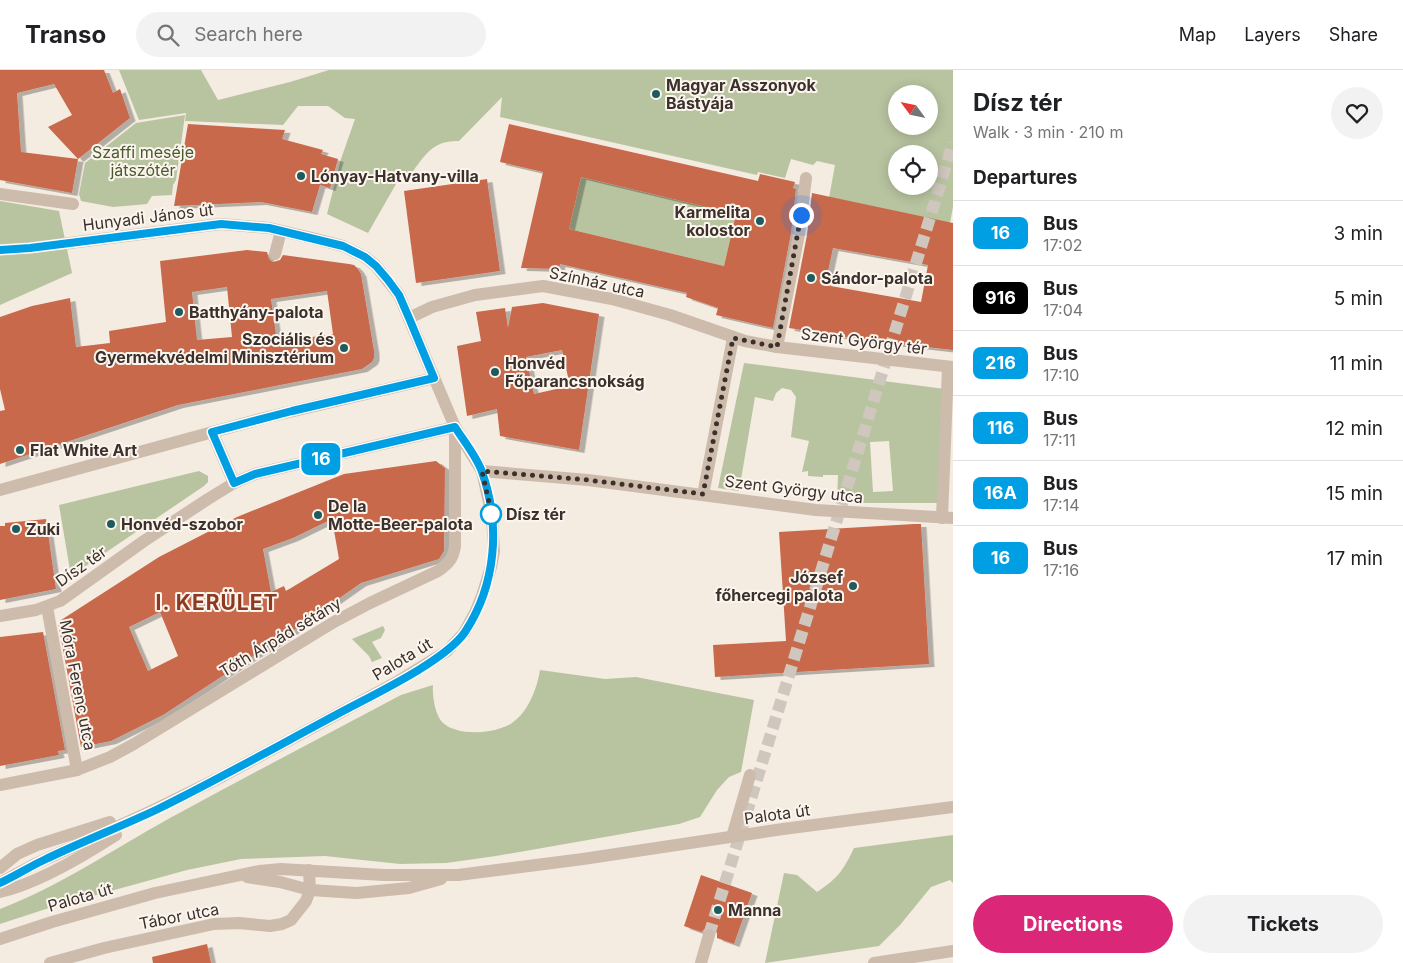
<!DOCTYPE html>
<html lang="en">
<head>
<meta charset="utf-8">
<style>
	body { margin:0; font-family:Inter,sans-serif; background:#f2f2f2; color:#202124; height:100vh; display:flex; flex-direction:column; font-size:19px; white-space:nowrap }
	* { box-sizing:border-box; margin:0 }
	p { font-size:16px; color:#757577 }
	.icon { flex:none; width:28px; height:28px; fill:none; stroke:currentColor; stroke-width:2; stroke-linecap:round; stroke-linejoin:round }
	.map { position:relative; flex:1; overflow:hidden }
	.sheet { display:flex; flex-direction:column; background:#fff; width:450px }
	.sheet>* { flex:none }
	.badge { padding:0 10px; border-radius:8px; font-size:18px; line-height:32px }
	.needle { width:32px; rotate:303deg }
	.buttons { position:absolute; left:888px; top:15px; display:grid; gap:10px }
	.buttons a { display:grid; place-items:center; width:50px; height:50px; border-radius:50%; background:#fff; box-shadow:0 2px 12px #0003; font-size:25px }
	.you { position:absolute; width:25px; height:25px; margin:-12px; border:4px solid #fff; border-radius:50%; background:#1a73e8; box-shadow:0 0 0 8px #1a73e833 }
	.map>.badge { position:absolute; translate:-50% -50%; box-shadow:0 0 0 2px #fff }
	h2 { padding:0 20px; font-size:19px; line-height:45px }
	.round { display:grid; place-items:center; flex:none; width:52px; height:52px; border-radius:26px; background:#f2f2f2 }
	.headline { display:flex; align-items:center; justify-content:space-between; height:85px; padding:0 20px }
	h1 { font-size:24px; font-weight:700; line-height:38px }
	.button { display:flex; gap:10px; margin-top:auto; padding:10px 20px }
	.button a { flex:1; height:58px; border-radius:30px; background:#db2777; color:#fff; font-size:20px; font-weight:700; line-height:58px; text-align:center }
	.button a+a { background:#f2f2f2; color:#202124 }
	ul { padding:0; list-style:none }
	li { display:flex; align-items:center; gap:15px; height:65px; padding:0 20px; border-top:1px solid #e0e0e0 }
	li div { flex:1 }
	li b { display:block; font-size:19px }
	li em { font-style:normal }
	li .badge { min-width:55px; font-weight:700; text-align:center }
	header { display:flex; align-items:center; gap:30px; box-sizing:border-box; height:70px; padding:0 25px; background:#fff; border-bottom:1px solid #e0e0e0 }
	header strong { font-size:24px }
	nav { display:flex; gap:28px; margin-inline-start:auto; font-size:18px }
	.search { width:350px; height:45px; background:#f2f2f2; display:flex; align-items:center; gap:12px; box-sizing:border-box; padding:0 18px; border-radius:28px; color:#757577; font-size:19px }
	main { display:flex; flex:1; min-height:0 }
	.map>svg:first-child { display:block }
	.green { fill:#b8c4a0; fill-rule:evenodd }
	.building { fill:#c8694b; fill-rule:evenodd; filter:url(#shadow) }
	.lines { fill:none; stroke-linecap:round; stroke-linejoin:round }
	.minor-tunnel { stroke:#cfc6bd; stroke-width:12; stroke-dasharray:12 6; stroke-linecap:butt }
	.minor { stroke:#cdbbac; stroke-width:12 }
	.line-casing { stroke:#fff; stroke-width:11 }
	.line { stroke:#009ee3; stroke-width:8 }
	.walk { stroke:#3b302b; stroke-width:5; stroke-dasharray:0 9 }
	.poi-dot { fill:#1f5a5e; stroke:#fbf5ee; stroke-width:2 }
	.stop-dot { fill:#fff; stroke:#009ee3; stroke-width:2.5 }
	.labels { text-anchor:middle; stroke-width:4; stroke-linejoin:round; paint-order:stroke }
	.poi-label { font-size:16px; font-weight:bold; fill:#3b302b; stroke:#fbf5ee; text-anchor:start }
	.park-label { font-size:16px; fill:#4a5a2e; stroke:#fbf5ee }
	.street-label { font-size:16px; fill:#3b302b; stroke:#fbf5ee }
	.stop-label { font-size:16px; font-weight:bold; fill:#3b302b; stroke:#fbf5ee; text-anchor:start }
	.district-label { font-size:21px; font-weight:bold; letter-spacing:1px; fill:#8c3b22; stroke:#fbf5ee }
</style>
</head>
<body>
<header>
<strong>Transo</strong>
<div class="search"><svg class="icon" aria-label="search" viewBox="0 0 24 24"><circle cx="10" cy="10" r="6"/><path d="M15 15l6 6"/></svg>Search here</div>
<nav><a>Map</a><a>Layers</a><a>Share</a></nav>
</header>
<main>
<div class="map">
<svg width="953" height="893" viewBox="0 0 953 893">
	<defs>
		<filter id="shadow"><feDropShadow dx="5.5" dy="3" stdDeviation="0" flood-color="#0004"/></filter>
	</defs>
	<rect width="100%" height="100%" fill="#f4ebe1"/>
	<!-- green -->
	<g class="green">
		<path d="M119,0h82l17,30 72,-18 39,-12h624v137l-3,16 -121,-25 6,-33 -18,-4 -4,4 -22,-6 -6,19 -27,-6 -1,3 -257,-58 2,-20 -43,44c-26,-1 -34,14 -48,33l-11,3 -32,56 -41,-19 14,-55 14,-40 -10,-1 -17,-12h-30l-15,19 -98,-4 1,-8 -47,7zM896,24h33v32h-33zM896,84h33v32h-33z"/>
		<path d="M185,45l-9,65 -3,5 -1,10 -20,1 -5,8 -34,3 -32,-6 -2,-7 6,-31 51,-40z"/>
		<path d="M581,107l155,37 -12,52 -155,-37z"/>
		<path d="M0,131l59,10 13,62 -72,32z"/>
		<path d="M744,293l201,26 -5,114h-103l1,-28h-15v2l-15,-1v-5l-6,1 7,-31 -18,-4 5,-40 -5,-7 -9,-2 -6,5 -3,8 -18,-4 -16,94 -21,-3zM889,371l4,50 -20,1 -3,-50z"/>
		<path d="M199,401l9,5v6l-4,4 -133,90 -12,-71z"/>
		<path d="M383,556l2,4 -4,8 -9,4 10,16 -10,4 -3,-6 -17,-17z"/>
		<path d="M540,600l65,9 31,-2 118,23 -13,72 -12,5 -12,13 -17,27 -21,7 -183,32 -50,7 -46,1 -75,-8 -84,3 -54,11 -138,38 -49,16v-15c60,-23 114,-60 170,-91 77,-42 154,-82 231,-123l32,-10c-1,10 2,29 9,37 15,15 53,12 70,1 16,-11 25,-34 28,-53z"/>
		<path d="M953,765v48l-3,-3 -19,7 -31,38 -21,21 -114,17 19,-90 13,2 20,17c21,-14 26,-21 37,-44z"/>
	</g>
	<!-- building -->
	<g class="building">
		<path d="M0,0h104l9,23 7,-4 10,29 -52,41 -6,34 -72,-13zM54,14l18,31 -24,12 30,32 -57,-7 -4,-59z"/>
		<path d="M188,54l97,6 -3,9 41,11 -2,4 17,5 -8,29 -10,-3 -8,27 -51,-10 -87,4z"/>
		<path d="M509,54l249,57 2,-7 35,8 -2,6 3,1 -5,44 -18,95 -57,-13 2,-7 -32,-11 1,-4 -127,-29 -1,5 -38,-1 22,-96 -43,-10zM581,107l155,37 -12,52 -155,-37z"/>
		<path d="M487,109l13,92 -84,12 -12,-92z"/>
		<path d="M812,123l141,30v127l-89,-10 -75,-12 18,-93zM833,178l95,17 -7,37 -96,-17z"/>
		<path d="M247,180l20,2 2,7 4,3 7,-2 3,-5 66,9 5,1 4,4 3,5 13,77v7l-2,4 -10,7 -184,36 -178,59v-53l5,-1 -5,-21v-72l32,-11 38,-8 6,49 34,-4 -1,-12 57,-9 -6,-61zM227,217l5,50 -35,3 -5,-48zM327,221l6,43 -56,8 -6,-43z"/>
		<path d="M543,233l56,11 -20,136 -79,-14 -3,-27 -30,7 -10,-70 24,-5 -5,-29 29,-4 3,20 4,-21zM562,280l8,36 -36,8 -8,-37z"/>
		<path d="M436,391l9,7 -1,83 -5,8 -78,24 -87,61 -21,12 -90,59 -52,26 -30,6 -23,-125 101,-65 78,-40 107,-43zM332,449l7,40 -53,32 -2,-5 -13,6 -8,-43 30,-11zM160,542l18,44 -30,15 -19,-44z"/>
		<path d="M46,449l10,70 -56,11v-74h5v-3z"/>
		<path d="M914,454h7l8,140 -214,13 -2,-32 73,-4 -7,-109z"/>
		<path d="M43,562l22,118 -7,1 1,4 -59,11v-129z"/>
		<path d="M701,805l51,18 -18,51 -17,-6v-5l-5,-6h-5l-6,5 -17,-6z"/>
		<path d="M207,874l4,19h-58l-1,-6z"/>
	</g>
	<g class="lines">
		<!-- minor-tunnel -->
		<path class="minor-tunnel" d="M709,865l244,-792"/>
		<!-- minor -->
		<g class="minor">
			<path d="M0,124l73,10"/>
			<path d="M0,180l30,-2 191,-24 48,4 43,10 31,8 22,11 11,9 23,29 56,132 27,44 10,45 2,35 -3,16 -9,29 -7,17 -11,20 -17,18 -52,32 -172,93 -67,33 -123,56 -33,18"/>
			<path d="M275,184l6,-23"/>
			<path d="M409,248l23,-11 43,-12 68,-9 69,13 58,16 75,26 32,6 176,20"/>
			<path d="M777,277l22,-113 7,-56"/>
			<path d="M212,362l22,51"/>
			<path d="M482,401l106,9 228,30 137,8"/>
			<path d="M0,420l264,-72 170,-40"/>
			<path d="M703,425l30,-157"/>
			<path d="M942,448l6,-151"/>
			<path d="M47,537l30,163"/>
			<path d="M0,546l36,-6 24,-9 84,-60 64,-42 26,-16 21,-9 200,-47"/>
			<path d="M0,715l77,-15 33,-13 24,-13 200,-122 36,-19 68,-32c11,-8 15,-12 17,-25v-119"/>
			<path d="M732,767l18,-62"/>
			<path d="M0,798l17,-14 20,-9 73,-23"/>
			<path d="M247,807l33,5 30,8 47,3 52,-5 32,-9"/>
			<path d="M0,822c36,-8 85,-37 116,-57"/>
			<path d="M0,869l52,-17 103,-29 104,-22 22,-2 103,6h74l125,-16 200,-30 170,-22"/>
			<path d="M50,893l54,-15 110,-24 25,-1 31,3 12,-2 9,-4 15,-19 4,-11 -1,-20"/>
			<path d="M701,893l8,-28"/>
			<path d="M874,893l79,-12"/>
		</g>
	</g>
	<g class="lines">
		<!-- line casing -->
		<g class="line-casing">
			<path id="line" d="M0,180l30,-2 191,-24 48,4 74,18 22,11 11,9 12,14 11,15 10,23 25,60 -142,33 -80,21 22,51 21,-9 200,-47c8,13 22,30 27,45 19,53 14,113 -17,160 -19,28 -88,61 -120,78 -62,33 -124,68 -187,99 -38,18 -77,33 -114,51 -15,7 -29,16 -44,23"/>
		</g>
		<!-- line -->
		<use href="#line" class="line"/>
		<!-- walk -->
		<path class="walk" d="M491,444l1,2 -10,-45 106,9 115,14 30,-156 44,9 24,-132"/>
	</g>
	<!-- markers -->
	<g class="poi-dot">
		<circle cx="656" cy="24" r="5"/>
		<circle cx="301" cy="106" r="5"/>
		<circle cx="760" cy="151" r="5"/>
		<circle cx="811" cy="208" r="5"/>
		<circle cx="179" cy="242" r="5"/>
		<circle cx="344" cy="278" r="5"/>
		<circle cx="495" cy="302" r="5"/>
		<circle cx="20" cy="380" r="5"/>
		<circle cx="318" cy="445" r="5"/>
		<circle cx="111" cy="454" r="5"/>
		<circle cx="16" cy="459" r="5"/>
		<circle cx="853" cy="516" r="5"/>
		<circle cx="718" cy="840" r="5"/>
	</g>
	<circle class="stop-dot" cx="491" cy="444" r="10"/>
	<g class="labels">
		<!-- poi labels -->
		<g class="poi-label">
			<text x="666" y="21">Magyar Asszonyok<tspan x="666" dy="18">Bástyája</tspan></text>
			<text x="311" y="112">Lónyay-Hatvany-villa</text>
			<text x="750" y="148" text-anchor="end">Karmelita<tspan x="750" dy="18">kolostor</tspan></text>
			<text x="821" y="214">Sándor-palota</text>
			<text x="189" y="248">Batthyány-palota</text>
			<text x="334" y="275" text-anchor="end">Szociális és<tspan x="334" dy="18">Gyermekvédelmi Minisztérium</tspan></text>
			<text x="505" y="299">Honvéd<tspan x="505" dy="18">Főparancsnokság</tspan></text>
			<text x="30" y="386">Flat White Art</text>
			<text x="328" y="442">De la<tspan x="328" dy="18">Motte-Beer-palota</tspan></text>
			<text x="121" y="460">Honvéd-szobor</text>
			<text x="26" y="465">Zuki</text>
			<text x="843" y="513" text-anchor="end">József<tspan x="843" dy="18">főhercegi palota</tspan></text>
			<text x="728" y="846">Manna</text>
		</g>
		<!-- park labels -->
		<g class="park-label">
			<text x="143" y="88">Szaffi meséje<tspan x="143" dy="18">játszótér</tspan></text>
		</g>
		<!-- street labels -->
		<g class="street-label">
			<text transform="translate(148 147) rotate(-7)" y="6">Hunyadi János út</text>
			<text transform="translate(597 212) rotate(12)" y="6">Színház utca</text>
			<text transform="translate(864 271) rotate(7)" y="6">Szent György tér</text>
			<text transform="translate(794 419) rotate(7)" y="6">Szent György utca</text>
			<text transform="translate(81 496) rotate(-35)" y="6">Dísz tér</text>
			<text transform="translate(280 567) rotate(-31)" y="6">Tóth Árpád sétány</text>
			<text transform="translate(402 589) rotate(-31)" y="6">Palota út</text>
			<text transform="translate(78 615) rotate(79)" y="6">Móra Ferenc utca</text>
			<text transform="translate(777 744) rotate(-8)" y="6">Palota út</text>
			<text transform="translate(80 827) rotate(-16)" y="6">Palota út</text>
			<text transform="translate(179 846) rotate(-11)" y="6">Tábor utca</text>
		</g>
		<!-- stop labels -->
		<g class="stop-label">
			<text x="506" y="450">Dísz tér</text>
		</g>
		<!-- district labels -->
		<g class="district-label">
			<text x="217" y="540">I. KERÜLET</text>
		</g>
	</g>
</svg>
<div class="buttons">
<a><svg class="needle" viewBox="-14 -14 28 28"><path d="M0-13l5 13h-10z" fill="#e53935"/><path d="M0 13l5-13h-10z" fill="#757577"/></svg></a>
<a><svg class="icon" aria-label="locate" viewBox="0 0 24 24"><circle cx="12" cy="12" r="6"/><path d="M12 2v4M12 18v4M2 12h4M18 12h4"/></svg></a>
</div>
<div class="you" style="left:801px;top:145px"></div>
<b class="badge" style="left:321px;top:389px;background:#009ee3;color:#fff">16</b>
</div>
<section class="sheet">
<div class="headline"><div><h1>Dísz tér</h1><p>Walk · 3 min · 210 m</p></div><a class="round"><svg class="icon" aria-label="heart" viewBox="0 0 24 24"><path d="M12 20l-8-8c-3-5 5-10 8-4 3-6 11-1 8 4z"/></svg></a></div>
<h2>Departures</h2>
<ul>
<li><span class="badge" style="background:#009ee3;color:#fff">16</span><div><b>Bus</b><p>17:02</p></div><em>3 min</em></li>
<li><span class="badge" style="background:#000;color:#fff">916</span><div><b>Bus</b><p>17:04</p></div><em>5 min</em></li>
<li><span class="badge" style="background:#009ee3;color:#fff">216</span><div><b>Bus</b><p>17:10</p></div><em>11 min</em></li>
<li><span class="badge" style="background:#009ee3;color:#fff">116</span><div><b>Bus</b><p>17:11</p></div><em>12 min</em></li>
<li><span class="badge" style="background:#009ee3;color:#fff">16A</span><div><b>Bus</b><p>17:14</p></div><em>15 min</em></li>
<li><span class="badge" style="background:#009ee3;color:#fff">16</span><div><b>Bus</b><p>17:16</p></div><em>17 min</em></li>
</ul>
<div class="button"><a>Directions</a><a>Tickets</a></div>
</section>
</main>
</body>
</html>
